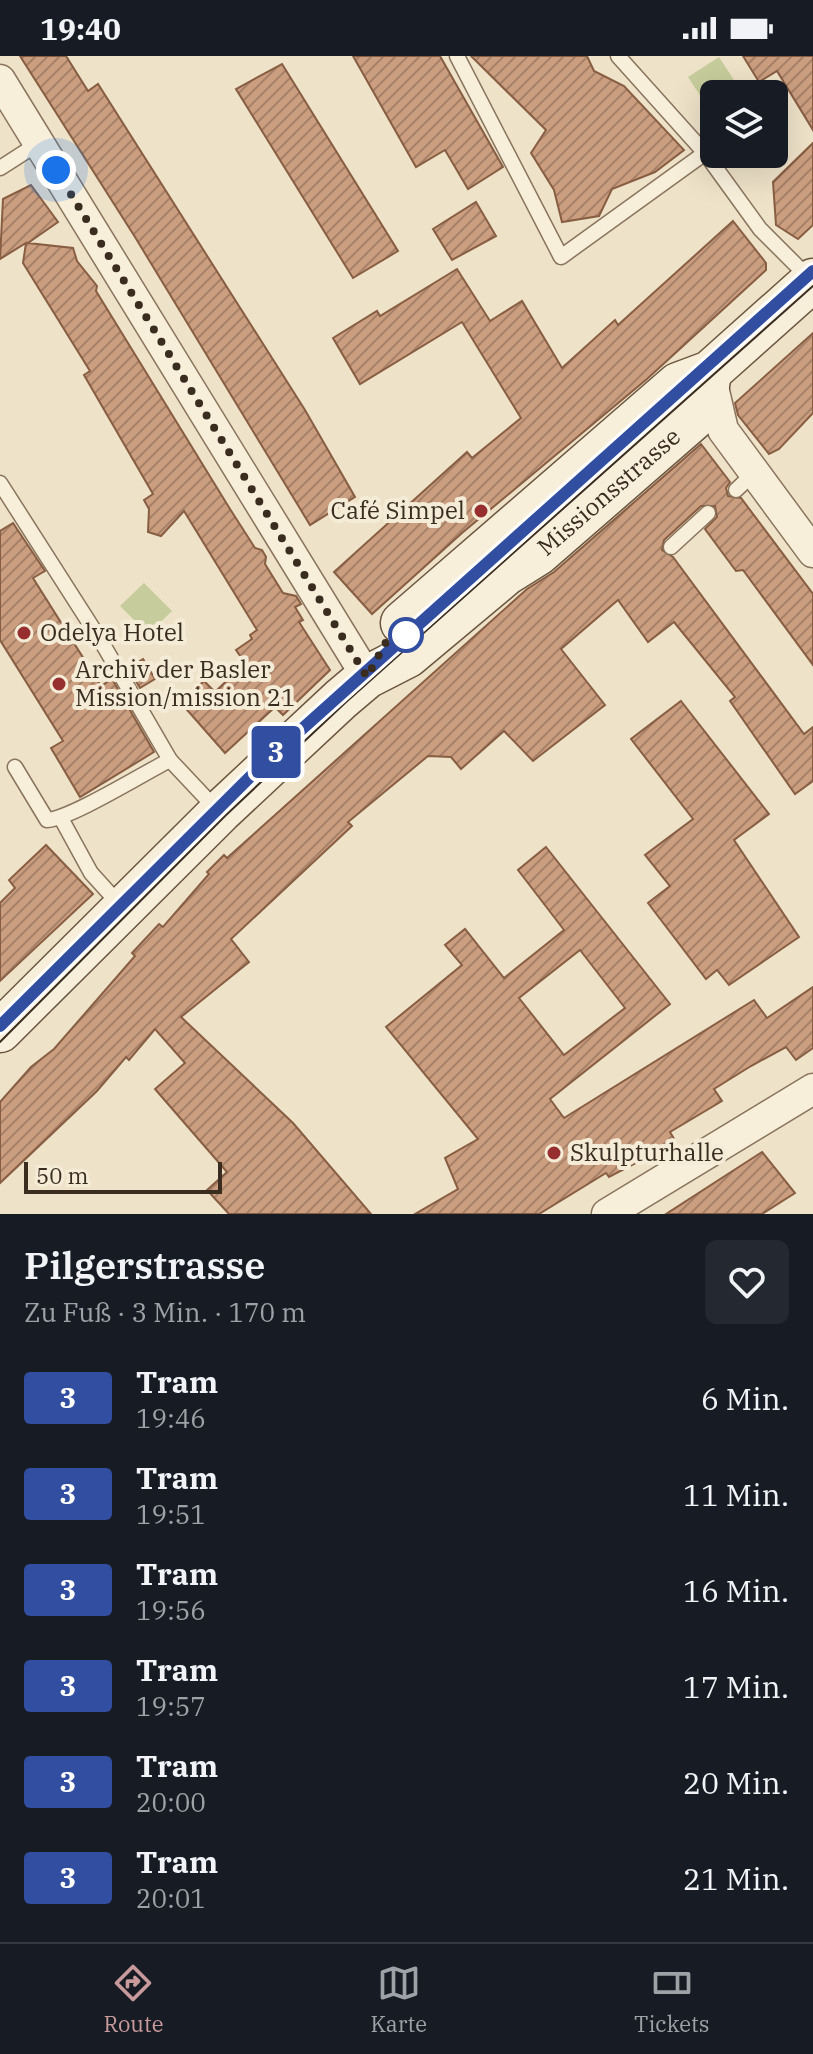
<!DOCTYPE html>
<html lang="de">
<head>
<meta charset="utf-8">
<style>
	body { margin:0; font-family:"IBM Plex Serif",serif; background:#242831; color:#f1f3f6; height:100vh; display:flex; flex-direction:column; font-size:30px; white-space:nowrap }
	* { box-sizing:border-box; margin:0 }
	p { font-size:26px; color:#9ea1a6 }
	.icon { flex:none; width:44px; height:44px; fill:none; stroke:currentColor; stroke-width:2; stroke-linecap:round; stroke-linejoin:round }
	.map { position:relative; height:1158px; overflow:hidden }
	.panel { display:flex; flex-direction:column; background:#171b24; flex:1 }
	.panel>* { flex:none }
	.badge { padding:0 16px; border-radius:6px; font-size:28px; line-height:52px }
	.buttons { position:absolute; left:700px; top:24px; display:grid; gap:16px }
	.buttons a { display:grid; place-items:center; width:88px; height:88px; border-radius:12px; background:#171b24; box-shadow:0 8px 32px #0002; font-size:40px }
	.scale { position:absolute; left:24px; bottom:20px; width:198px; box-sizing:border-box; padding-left:8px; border:4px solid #3a2d20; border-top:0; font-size:22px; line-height:28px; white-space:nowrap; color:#3a2d20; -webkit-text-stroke:6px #f5ecd7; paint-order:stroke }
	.you { position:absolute; width:40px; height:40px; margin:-20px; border:6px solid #fff; border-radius:50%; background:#1a73e8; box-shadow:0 0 0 12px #1a73e833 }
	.map>.badge { position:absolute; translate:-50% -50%; box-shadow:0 0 0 4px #fff }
	.round { display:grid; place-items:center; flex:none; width:84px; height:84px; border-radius:12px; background:#242831 }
	.head { display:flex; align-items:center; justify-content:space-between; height:136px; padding:0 24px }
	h1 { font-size:38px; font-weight:600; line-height:60px }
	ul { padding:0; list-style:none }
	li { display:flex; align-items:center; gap:24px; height:96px; padding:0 24px }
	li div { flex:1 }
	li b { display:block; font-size:30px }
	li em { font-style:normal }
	li .badge { min-width:88px; font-weight:700; text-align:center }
	.status { display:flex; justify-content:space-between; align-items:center; height:56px; padding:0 40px; background:#171b24; direction:ltr }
	.status svg { height:22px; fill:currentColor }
	.menu { display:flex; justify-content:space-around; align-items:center; height:112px; border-top:2px solid #363941; background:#171b24; font-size:22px; color:#9ea1a6 }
	.menu a { display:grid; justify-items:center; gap:4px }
	.menu .current { color:#c89a9c }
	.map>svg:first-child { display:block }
	.green { fill:#c6cc9b }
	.building { fill:url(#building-hatch); stroke:#885e43; stroke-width:2; fill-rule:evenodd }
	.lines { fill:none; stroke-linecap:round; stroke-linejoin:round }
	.service-casing { stroke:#89745d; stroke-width:17 }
	.minor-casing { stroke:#89745d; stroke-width:33 }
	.secondary-casing { stroke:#6b5640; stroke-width:45 }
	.service { stroke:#f8efdb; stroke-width:14 }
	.minor { stroke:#f8efdb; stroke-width:30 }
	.secondary { stroke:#f8efdb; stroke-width:42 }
	.tram { stroke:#3a2d20; stroke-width:2 }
	.line-casing { stroke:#fff; stroke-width:18 }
	.line { stroke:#324ea1; stroke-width:12 }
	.walk { stroke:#3a2d20; stroke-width:8; stroke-dasharray:0 14.4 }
	.poi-dot { fill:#972e2f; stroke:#f5ecd7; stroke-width:3 }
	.stop-dot { fill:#fff; stroke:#324ea1; stroke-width:4 }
	.labels { text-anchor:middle; stroke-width:8; stroke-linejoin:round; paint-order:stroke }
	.street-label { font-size:24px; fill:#3a2d20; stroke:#f5ecd7 }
	.poi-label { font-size:24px; fill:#3a2d20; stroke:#f5ecd7; text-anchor:start }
</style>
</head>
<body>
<div class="status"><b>19:40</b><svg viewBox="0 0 49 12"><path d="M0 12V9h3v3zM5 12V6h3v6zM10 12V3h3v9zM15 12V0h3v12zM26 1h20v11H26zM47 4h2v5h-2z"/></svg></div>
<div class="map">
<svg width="813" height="1158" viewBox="0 0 813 1158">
	<defs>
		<pattern id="building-hatch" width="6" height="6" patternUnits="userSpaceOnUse" patternTransform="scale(2)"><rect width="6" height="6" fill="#cb9e7f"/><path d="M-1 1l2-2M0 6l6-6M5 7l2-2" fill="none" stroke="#a68168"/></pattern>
	</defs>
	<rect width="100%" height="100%" fill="#eee2c8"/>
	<!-- green -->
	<g class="green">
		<path d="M719,1l24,37h-29v23l-26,-40z"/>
		<path d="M144,527l28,28 -24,23 -28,-28z"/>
	</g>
	<!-- building -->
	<g class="building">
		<path d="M20,0h46l22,35 10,-7 207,326 50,87 -45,28 -175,-288z"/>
		<path d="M353,0h87l63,111 -35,22 -23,-39 -29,17z"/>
		<path d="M471,0h116l7,15 30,15 60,64 -29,22 -43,17 -13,27 -37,6 -8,-32 -23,-37 15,-23z"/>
		<path d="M743,0h70v74l-36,-59 -18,11z"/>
		<path d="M282,8l116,187 -45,27 -117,-189z"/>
		<path d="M813,87v82l-15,14 -22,-14 -3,-43z"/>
		<path d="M31,129l27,37 -30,21 45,5 4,13 20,25 -1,5 134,218 25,39 7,2 4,7 -1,7 18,29 13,3 5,8 -6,3 8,13 -4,2 31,48 -47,45 -8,-8 -50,46 -44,-50 23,-22 11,11 30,-29 -9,-13 16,-11 -2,-4 7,-5 -73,-119 -23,25 -13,-4 1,-23 -5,-9 9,-6 -69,-119 6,-4 -67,-108 3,-20 -26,16 3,-60z"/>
		<path d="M476,146l20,34 -44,24 -19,-31z"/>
		<path d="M733,165l33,42v7l-119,109 -185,154 -90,81 -38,-42 133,-120 5,6 49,-40 -59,-96 -102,62 -27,-46 44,-27 3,5 77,-47 33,52 32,-20 40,67 53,-48 3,5z"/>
		<path d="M813,277v80l-34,36 -10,5 -31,-39 -3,-12z"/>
		<path d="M701,388l29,38 -4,6 2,8 13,2 72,96v71l-70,-95 -7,1 -31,-42 12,-12 -2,-11h-14l-37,34 -2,10 11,7 131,177 9,-7v54l-18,13 -65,-93 5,-4 -61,-75 -26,20 -30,-42 -57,49 44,56 -72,56 -29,-30 -43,38 -10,-12 -23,-1 -80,66 4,4 -121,113 18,23 -68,55 112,106 78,91h-142l-22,-24 20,-18 -72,-83 30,-26 -30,-34 -26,31 -3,-3 -29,34 -97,92v-81l31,-35 23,-18 81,-93 -3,-3 27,-29 4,3 46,-53 -2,-2 17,-17 3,3 300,-269 27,-17z"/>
		<path d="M13,467l32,48 -12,7 68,108 11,-7 42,73 -74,45 -29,-49 12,-7 -63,-101v-109z"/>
		<path d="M143,603l12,20 -15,9 -12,-20z"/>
		<path d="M681,645l88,113 -35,26 65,97 -70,48 -12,-15 -11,9 -58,-76 22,-17 -25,-31 48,-36 -62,-80z"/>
		<path d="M46,789l47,49 -93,87v-78l15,-15 -6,-8z"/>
		<path d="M546,791l124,157 -120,95 14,19 190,-118 13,18 46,-31v61l-17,12 -10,-13 -35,19 -37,23 8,12 -52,31 6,10 -67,35 -3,-4 -67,41h-124l43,-25 -13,-31 33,-19 -92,-112 76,-62 -17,-20 20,-16 39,49 60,-48 -46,-60zM580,894l45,58 -61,47 -45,-57z"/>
		<path d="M762,1096l33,41 -33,21h-96z"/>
	</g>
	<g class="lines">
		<!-- service casing -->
		<g class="service-casing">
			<g id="service">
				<path d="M457,0l104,201 144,-104 55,76 49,49"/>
				<path d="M618,0l87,97"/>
				<path d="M0,112l39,-25"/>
				<path d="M0,427l101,158 69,119 48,51"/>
				<path d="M736,434l18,-17"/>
				<path d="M671,491l37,-34"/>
				<path d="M15,711l32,53c23,-1 97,-47 123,-60"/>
				<path d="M62,764l29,53 29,32"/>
			</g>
		</g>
		<!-- minor casing -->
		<g class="minor-casing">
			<g id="minor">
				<path d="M0,24l367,597"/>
				<path d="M711,322l12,52 90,122"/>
				<path d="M607,1158l206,-125"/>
			</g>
		</g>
		<!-- secondary casing -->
		<g class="secondary-casing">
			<g id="secondary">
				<path d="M402,567l276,-239 32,-12 103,-92"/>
				<path id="s1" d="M0,975l220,-219 121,-113 26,-22 41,-21 98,-82 32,-20 161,-140 7,-16 4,-26"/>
			</g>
		</g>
		<!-- service -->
		<use href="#service" class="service"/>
		<!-- minor -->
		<use href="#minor" class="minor"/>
		<!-- secondary -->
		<use href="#secondary" class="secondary"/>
		<!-- tram -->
		<path class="tram" d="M0,986l225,-226 120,-113 468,-417"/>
	</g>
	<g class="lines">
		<!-- line casing -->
		<g class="line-casing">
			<path id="line" d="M0,970l263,-262 550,-493"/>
		</g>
		<!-- line -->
		<use href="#line" class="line"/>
		<!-- walk -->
		<path class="walk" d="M56,114l311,507 24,-44 15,2"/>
	</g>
	<!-- markers -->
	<g class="poi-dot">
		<circle cx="481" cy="455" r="8"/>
		<circle cx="24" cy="577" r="8"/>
		<circle cx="59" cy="628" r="8"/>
		<circle cx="554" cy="1097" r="8"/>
	</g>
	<circle class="stop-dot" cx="406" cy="579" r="16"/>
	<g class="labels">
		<!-- street labels -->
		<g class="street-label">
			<text dy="8" stroke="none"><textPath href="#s1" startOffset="816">Missionsstrasse</textPath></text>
		</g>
		<!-- poi labels -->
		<g class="poi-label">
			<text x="465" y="463" text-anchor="end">Café Simpel</text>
			<text x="40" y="585">Odelya Hotel</text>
			<text x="75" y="622">Archiv der Basler<tspan x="75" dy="28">Mission/mission 21</tspan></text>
			<text x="570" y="1105">Skulpturhalle</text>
		</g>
	</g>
</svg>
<div class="buttons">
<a><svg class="icon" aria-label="layers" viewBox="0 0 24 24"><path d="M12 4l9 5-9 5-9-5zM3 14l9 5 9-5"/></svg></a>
</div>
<div class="scale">50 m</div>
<div class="you" style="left:56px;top:114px"></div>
<b class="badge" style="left:276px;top:696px;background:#324ea1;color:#fff">3</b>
</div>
<section class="panel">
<div class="head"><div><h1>Pilgerstrasse</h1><p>Zu Fuß · 3 Min. · 170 m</p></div><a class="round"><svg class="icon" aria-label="heart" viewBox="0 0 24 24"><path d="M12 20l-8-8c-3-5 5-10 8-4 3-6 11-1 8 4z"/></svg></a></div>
<ul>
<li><span class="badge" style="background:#324ea1;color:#fff">3</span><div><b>Tram</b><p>19:46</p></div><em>6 Min.</em></li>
<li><span class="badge" style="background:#324ea1;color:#fff">3</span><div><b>Tram</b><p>19:51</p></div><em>11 Min.</em></li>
<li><span class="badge" style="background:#324ea1;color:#fff">3</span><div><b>Tram</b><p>19:56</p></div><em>16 Min.</em></li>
<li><span class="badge" style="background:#324ea1;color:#fff">3</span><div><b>Tram</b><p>19:57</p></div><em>17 Min.</em></li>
<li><span class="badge" style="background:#324ea1;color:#fff">3</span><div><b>Tram</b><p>20:00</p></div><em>20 Min.</em></li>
<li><span class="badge" style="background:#324ea1;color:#fff">3</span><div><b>Tram</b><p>20:01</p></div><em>21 Min.</em></li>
</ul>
</section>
<nav class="menu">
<a class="current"><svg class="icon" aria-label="directions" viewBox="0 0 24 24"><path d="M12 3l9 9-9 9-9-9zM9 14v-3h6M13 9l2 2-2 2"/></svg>Route</a>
<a><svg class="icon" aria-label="map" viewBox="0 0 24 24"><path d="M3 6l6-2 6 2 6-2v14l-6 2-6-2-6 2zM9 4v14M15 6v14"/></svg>Karte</a>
<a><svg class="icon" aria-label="tickets" viewBox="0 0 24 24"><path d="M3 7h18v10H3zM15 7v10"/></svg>Tickets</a>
</nav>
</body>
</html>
